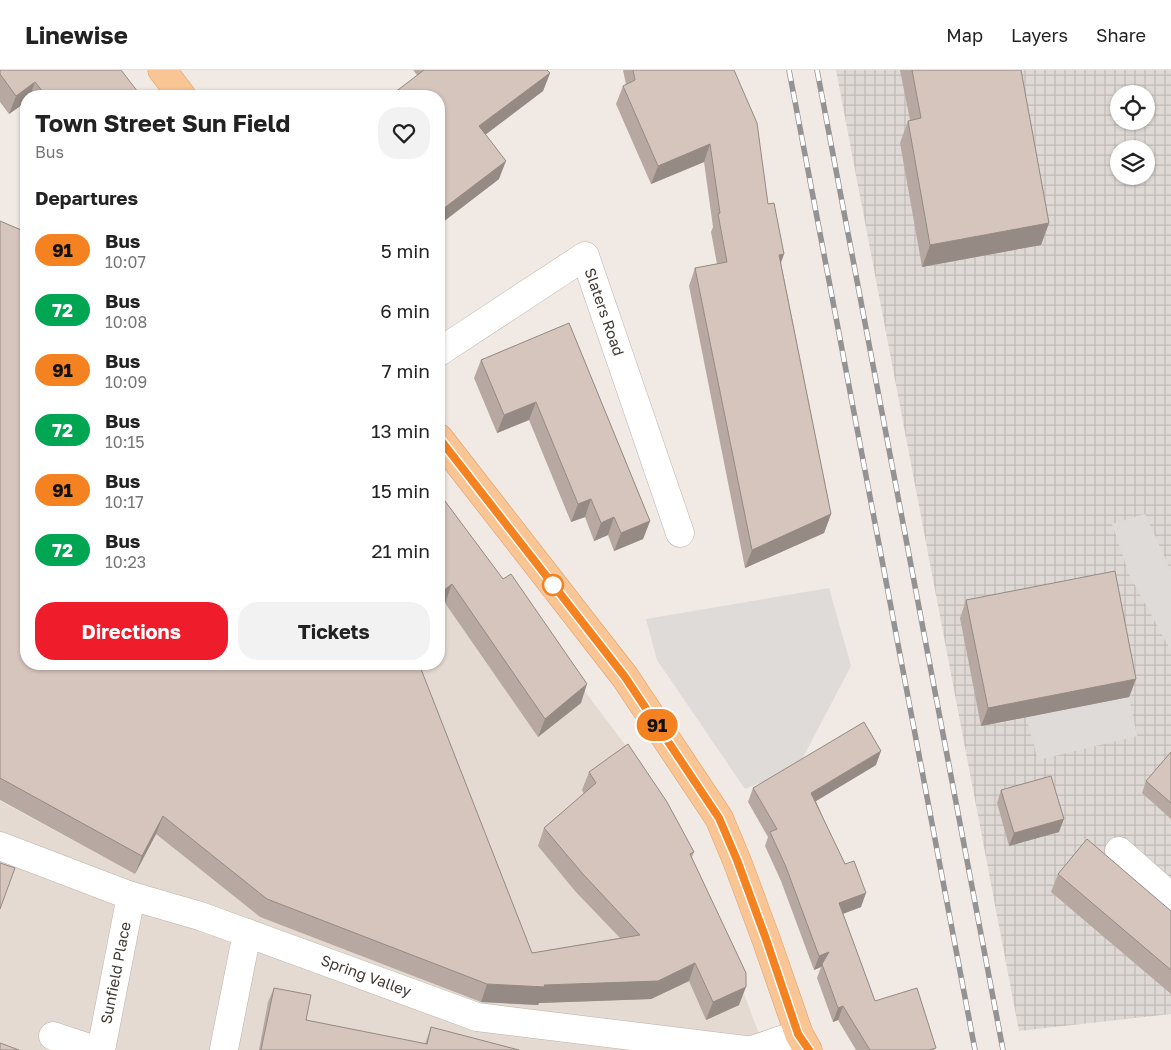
<!DOCTYPE html>
<html lang="en">
<head>
<meta charset="utf-8">
<style>
	body { margin:0; font-family:"Golos Text",sans-serif; background:#f2f2f2; color:#222; height:100vh; display:flex; flex-direction:column; font-size:19px; white-space:nowrap }
	* { box-sizing:border-box; margin:0 }
	p { font-size:16px; color:#767676 }
	.icon { flex:none; width:28px; height:28px; fill:none; stroke:currentColor; stroke-width:2; stroke-linecap:round; stroke-linejoin:round }
	.map { position:relative; flex:1; overflow:hidden }
	.sheet { position:absolute; left:20px; top:20px; width:425px; height:580px; display:flex; flex-direction:column; background:#fff; border-radius:20px; box-shadow:0 1px 4px #0004 }
	.sheet>* { flex:none }
	.badge { padding:0 10px; border-radius:16px; font-size:18px; line-height:32px }
	.tools { position:absolute; left:1110px; top:15px; display:grid; gap:10px }
	.tools a { display:grid; place-items:center; width:45px; height:45px; border-radius:50%; background:#fff; box-shadow:0 1px 4px #0004; font-size:25px }
	.map>.badge { position:absolute; translate:-50% -50%; box-shadow:0 0 0 2px #fff }
	h2 { padding:0 15px; font-size:19px; line-height:45px }
	.round { display:grid; place-items:center; flex:none; width:52px; height:52px; border-radius:20px; background:#f2f2f2 }
	.headline { display:flex; align-items:center; justify-content:space-between; height:85px; padding:0 15px }
	h1 { font-size:24px; font-weight:700; line-height:38px }
	.action { display:flex; gap:10px; margin-top:auto; padding:10px 15px }
	.action a { flex:1; height:58px; border-radius:20px; background:#ef1c2c; color:#fff; font-size:20px; font-weight:700; line-height:58px; text-align:center }
	.action a+a { background:#f2f2f2; color:#222 }
	ul { padding:0; list-style:none }
	li { display:flex; align-items:center; gap:15px; height:60px; padding:0 15px }
	li div { flex:1 }
	li b { display:block; font-size:19px }
	li em { font-style:normal }
	li .badge { min-width:55px; font-weight:700; text-align:center }
	header { display:flex; align-items:center; gap:30px; box-sizing:border-box; height:70px; padding:0 25px; background:#fff; border-bottom:1px solid #e0e0e0 }
	header strong { font-size:24px }
	nav { display:flex; gap:28px; margin-inline-start:auto; font-size:18px }
	.map>svg:first-child { display:block }
	.residential { fill:#e4dad1 }
	.industrial { fill:url(#industrial-grid); fill-rule:evenodd }
	.parking { fill:#dedbd9 }
	.lines { fill:none; stroke-linecap:round; stroke-linejoin:round }
	.minor-casing { stroke:#beb2a9; stroke-width:29 }
	.major-casing { stroke:#dd9d65; stroke-width:29 }
	.minor { stroke:#fff; stroke-width:28 }
	.major { stroke:#f9c594; stroke-width:28 }
	.rail-casing { stroke:#939393; stroke-width:5.5 }
	.rail { stroke:#fff; stroke-width:4; stroke-dasharray:11; stroke-linecap:butt }
	.wall { fill:#b7a9a2 }
	.shaded-wall { fill:#958a84 }
	.building { fill:#d5c5bc; stroke:#958a84 }
	.line-casing { stroke:#fff; stroke-width:11 }
	.line { stroke:#f58220; stroke-width:8 }
	.stop-dot { fill:#fff; stroke:#f58220; stroke-width:2.5 }
	.labels { text-anchor:middle; stroke-width:5; stroke-linejoin:round; paint-order:stroke }
	.street-label { font-size:15px; fill:#423934; stroke:#fff }
</style>
</head>
<body>
<header>
<strong>Linewise</strong>
<nav><a>Map</a><a>Layers</a><a>Share</a></nav>
</header>
<div class="map">
<svg width="1171" height="980" viewBox="0 0 1171 980">
	<defs>
		<pattern id="industrial-grid" width="8" height="8" patternUnits="userSpaceOnUse" patternTransform="scale(1.25)"><rect width="8" height="8" fill="#dfd9d5"/><path d="M0 4h8M4 0v8" fill="none" stroke="#c1bbb7"/></pattern>
	</defs>
	<rect width="100%" height="100%" fill="#f1e9e3"/>
	<!-- residential -->
	<path class="residential" d="M482,507l21,6 145,192 73,157 44,118h-765v-249l135,73 34,-65 7,41 84,67 222,85 56,3 -133,-341h34v-57z"/>
	<!-- industrial -->
	<path class="industrial" d="M836,0h335v944l-152,17zM1119,24h27v27h-27zM1119,79h27v27h-27z"/>
	<!-- parking -->
	<g class="parking">
		<path d="M1145,444l26,57v80l-41,-75 -18,-52z"/>
		<path d="M829,518l22,78 -53,101 -53,22 -88,-129 -11,-41z"/>
		<path d="M1129,627l8,39 -99,24 -12,-43z"/>
	</g>
	<g class="lines">
		<!-- minor casing -->
		<g class="minor-casing">
			<g id="minor">
				<path d="M439,282l146,-96 95,277"/>
				<path d="M0,776l131,50 69,20 277,101 268,33"/>
				<path d="M1119,781l52,46"/>
				<path d="M53,966l42,14"/>
				<path d="M224,979l23,-116"/>
				<path d="M101,980l30,-154"/>
				<path d="M752,980l47,-16"/>
			</g>
		</g>
		<!-- major casing -->
		<g class="major-casing">
			<g id="major">
				<path d="M162,0l20,26"/>
				<path d="M439,368l186,239 94,141 18,43 29,78 33,95 9,16"/>
			</g>
		</g>
		<!-- minor -->
		<use href="#minor" class="minor"/>
		<!-- major -->
		<use href="#major" class="major"/>
		<!-- rail casing -->
		<g class="rail-casing">
			<g id="rail">
				<path d="M789,0l186,980"/>
				<path d="M817,0l186,980"/>
			</g>
		</g>
		<!-- rail -->
		<use href="#rail" class="rail"/>
	</g>
	<!-- wall -->
	<g class="wall">
		<path d="M0,0l141,26h-115v6l-17,12 -9,-12z"/>
		<path d="M413,0h134l3,3 -7,18 -58,44 14,44 -60,46v-129l-22,-21z"/>
		<path d="M623,0h111l34,134 16,50 -3,9 50,251 -7,19 -79,35 -56,-282 6,-18 22,-4 -6,-32 2,-5 -9,-65 -53,22 -35,-80 7,-18 3,-2z"/>
		<path d="M900,0h121l28,153 -8,22 -119,22 -22,-124 8,-22 2,-1z"/>
		<path d="M0,151l26,11 506,721 88,-15 -45,-47 -37,-45 6,-18 40,-34 -2,-4 7,-18 105,80 -2,5 47,148 -33,15 -17,-39 -38,18 -112,4 -1,2 -57,-3 -221,-85 -104,-83 -21,40 -135,-74z"/>
		<path d="M569,253l81,198 -7,18 -29,12 -6,-16 -14,6 -9,-24 -14,5 -42,-102 -32,13 -23,-55 7,-18z"/>
		<path d="M439,423l142,210 -43,34 -93,-134 -6,4z"/>
		<path d="M966,530l170,79 -7,18 -148,29 -21,-108z"/>
		<path d="M1171,682v67l-29,-26 4,-12z"/>
		<path d="M876,695l-60,36 45,106 -18,7 32,87 60,49h-79l-18,-30 -5,2 -16,-44 4,-11 -7,3 -33,-89 -16,-35 3,-9 -20,-35 5,-14z"/>
		<path d="M1001,720l58,42 -50,14 -12,-43z"/>
		<path d="M1058,804l113,37v83l-120,-102z"/>
		<path d="M274,918l32,32 119,24 6,-17 88,23h-260l9,-48z"/>
	</g>
	<!-- shaded-wall -->
	<g class="shaded-wall">
		<path d="M550,3l-7,18 -70,53 6,-18z"/>
		<path d="M35,12l-5,14h-4v6l-17,12 7,-18z"/>
		<path d="M710,74l-6,18 -53,22 7,-18z"/>
		<path d="M506,91l-7,18 -60,46v-13z"/>
		<path d="M1049,153l-8,22 -119,22 8,-22z"/>
		<path d="M784,184l-7,18 2,-17z"/>
		<path d="M536,332l-7,18 -32,13 7,-18z"/>
		<path d="M591,429l-6,18 -14,5 7,-18z"/>
		<path d="M831,444l-7,19 -79,35 7,-18z"/>
		<path d="M614,447l-6,18 -14,6 7,-18z"/>
		<path d="M650,451l-7,18 -29,12 7,-18z"/>
		<path d="M452,514l-7,19 -6,4v-13z"/>
		<path d="M1136,609l-7,18 -148,29 7,-18z"/>
		<path d="M587,614l-6,19 -43,34 7,-18z"/>
		<path d="M881,681l-5,14 -70,42 5,-14z"/>
		<path d="M163,746l-7,18 -21,40 7,-18z"/>
		<path d="M1064,749l-5,13 -50,14 5,-13z"/>
		<path d="M866,823l-5,14 -27,10 5,-14z"/>
		<path d="M829,882l-8,15 -7,3 5,-14z"/>
		<path d="M695,893l-6,18 -38,18 -112,4 -1,2 -57,-3 6,-18 57,1z"/>
		<path d="M746,917l-7,18 -33,15 7,-18z"/>
		<path d="M843,936l-5,14 -5,2 5,-14z"/>
	</g>
	<!-- building -->
	<g class="building">
		<path d="M0,0h121l20,26h-95l-11,-14 -19,14 -16,-22z"/>
		<path d="M424,0h123l3,3 -71,53 27,35 -67,51v-116h-49z"/>
		<path d="M633,0h101l23,53 11,81 6,-1 10,51 -5,1 52,259 -79,36 -57,-282 32,-6 -9,-48 2,-1 -10,-69 -52,22 -35,-80 12,-6z"/>
		<path d="M912,0h109l28,153 -119,22 -22,-124 13,-3z"/>
		<path d="M0,151l26,11v-1v433h393l113,289 108,-18 -58,-62 -38,-45 52,-45 -7,-11 39,-28 39,58 27,50 -4,2 56,119v14l-33,15 -18,-39 -37,18 -114,4 1,2 -58,-3 -220,-85 -104,-83 -21,40 -142,-78z"/>
		<path d="M569,253l81,198 -29,12 -7,-16 -13,6 -10,-24 -13,5 -42,-102 -32,13 -23,-55z"/>
		<path d="M439,423l64,86 8,-5 76,110 -42,35 -93,-135 -13,10z"/>
		<path d="M1115,501l21,108 -148,29 -22,-108z"/>
		<path d="M864,652l17,29 -70,42 34,71 9,-3 12,32 -27,10 36,98 42,-13 19,60 -7,2h-59l-27,-44 -5,2 -16,-44 7,-12 -10,4 -33,-89 -16,-35 7,-3 -24,-41z"/>
		<path d="M1171,682v51l-25,-22z"/>
		<path d="M1051,706l13,43 -50,14 -13,-43z"/>
		<path d="M1087,769l84,72v59l-113,-96z"/>
		<path d="M0,793l15,5 -15,41z"/>
		<path d="M274,918l37,7 -5,25 121,24 4,-17 88,23h-258z"/>
		<path d="M0,973l19,7h-19z"/>
	</g>
	<g class="lines">
		<!-- line casing -->
		<g class="line-casing">
			<path id="line" d="M439,368l186,239 94,141 18,42 29,79 32,95 11,16"/>
		</g>
		<!-- line -->
		<use href="#line" class="line"/>
	</g>
	<!-- markers -->
	<circle class="stop-dot" cx="553" cy="515" r="10"/>
	<g class="labels">
		<!-- street labels -->
		<g class="street-label">
			<text transform="translate(604 242) rotate(71)" y="5">Slaters Road</text>
			<text transform="translate(116 903) rotate(-79)" y="5">Sunfield Place</text>
			<text transform="translate(366 906) rotate(20)" y="5">Spring Valley</text>
		</g>
	</g>
</svg>
<div class="tools">
<a><svg class="icon" aria-label="locate" viewBox="0 0 24 24"><circle cx="12" cy="12" r="6"/><path d="M12 2v4M12 18v4M2 12h4M18 12h4"/></svg></a>
<a><svg class="icon" aria-label="layers" viewBox="0 0 24 24"><path d="M12 4l9 5-9 5-9-5zM3 14l9 5 9-5"/></svg></a>
</div>
<b class="badge" style="left:657px;top:655px;background:#f58220;color:#111">91</b>
<section class="sheet">
<div class="headline"><div><h1>Town Street Sun Field</h1><p>Bus</p></div><a class="round"><svg class="icon" aria-label="heart" viewBox="0 0 24 24"><path d="M12 20l-8-8c-3-5 5-10 8-4 3-6 11-1 8 4z"/></svg></a></div>
<h2>Departures</h2>
<ul>
<li><span class="badge" style="background:#f58220;color:#111">91</span><div><b>Bus</b><p>10:07</p></div><em>5 min</em></li>
<li><span class="badge" style="background:#00a651;color:#fff">72</span><div><b>Bus</b><p>10:08</p></div><em>6 min</em></li>
<li><span class="badge" style="background:#f58220;color:#111">91</span><div><b>Bus</b><p>10:09</p></div><em>7 min</em></li>
<li><span class="badge" style="background:#00a651;color:#fff">72</span><div><b>Bus</b><p>10:15</p></div><em>13 min</em></li>
<li><span class="badge" style="background:#f58220;color:#111">91</span><div><b>Bus</b><p>10:17</p></div><em>15 min</em></li>
<li><span class="badge" style="background:#00a651;color:#fff">72</span><div><b>Bus</b><p>10:23</p></div><em>21 min</em></li>
</ul>
<div class="action"><a>Directions</a><a>Tickets</a></div>
</section>
</div>
</body>
</html>
